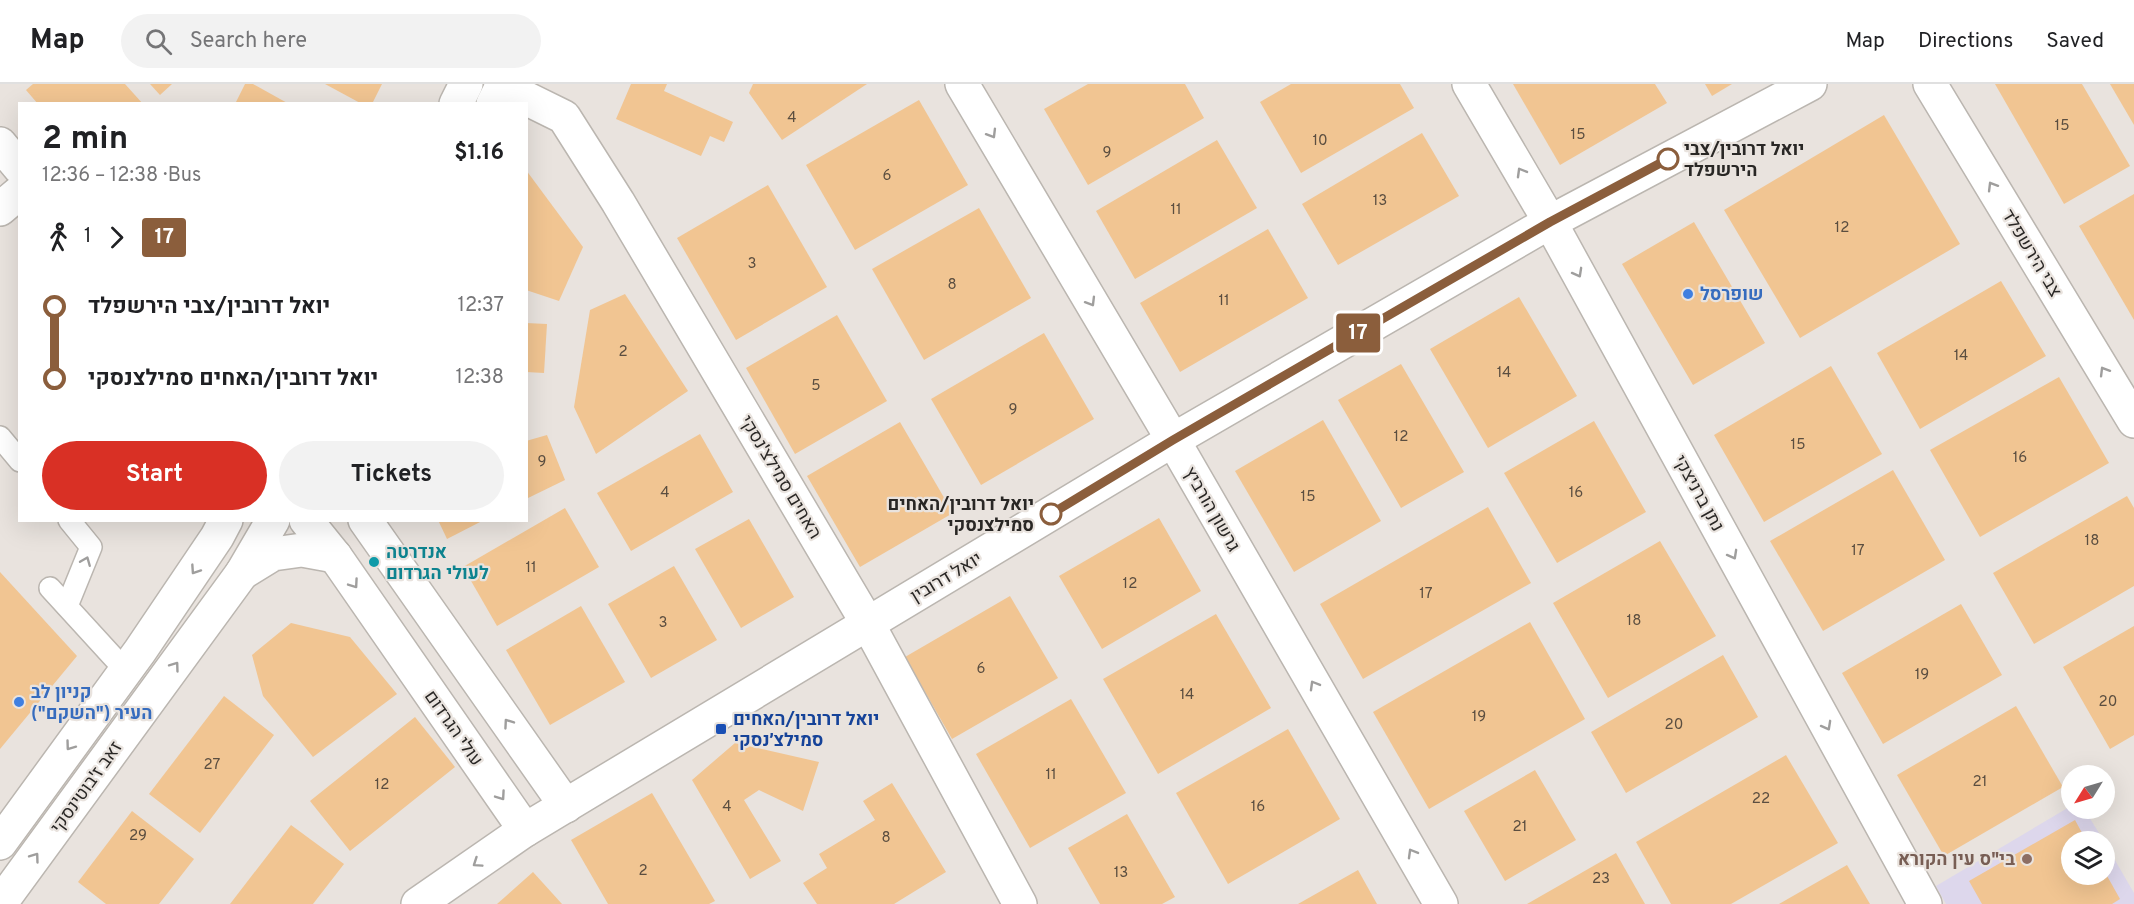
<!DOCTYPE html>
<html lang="en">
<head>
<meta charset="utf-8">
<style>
	body { margin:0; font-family:Overpass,Heebo,sans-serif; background:#f2f2f2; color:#202124; height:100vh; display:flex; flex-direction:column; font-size:22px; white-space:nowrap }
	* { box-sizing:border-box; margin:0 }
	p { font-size:20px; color:#757577 }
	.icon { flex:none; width:33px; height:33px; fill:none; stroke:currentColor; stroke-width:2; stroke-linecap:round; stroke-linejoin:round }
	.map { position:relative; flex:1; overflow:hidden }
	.panel { position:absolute; left:18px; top:18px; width:510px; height:420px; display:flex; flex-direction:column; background:#fff; border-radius:0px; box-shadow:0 6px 24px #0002 }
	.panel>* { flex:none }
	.badge { padding:0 12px; border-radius:4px; font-size:21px; line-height:39px }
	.needle { width:39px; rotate:233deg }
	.controls { position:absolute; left:2061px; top:681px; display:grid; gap:12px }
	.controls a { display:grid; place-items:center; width:54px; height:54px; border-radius:50%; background:#fff; box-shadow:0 6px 24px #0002; font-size:30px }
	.map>.badge { position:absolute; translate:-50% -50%; box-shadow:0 0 0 3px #fff }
	.legs { display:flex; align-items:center; gap:9px; height:66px; padding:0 24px; font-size:20px }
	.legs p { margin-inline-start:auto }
	.overview { display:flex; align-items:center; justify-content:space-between; height:102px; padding:0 24px }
	h1 { font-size:33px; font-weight:700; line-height:45px }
	.button { display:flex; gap:12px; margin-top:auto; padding:12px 24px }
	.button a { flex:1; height:69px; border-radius:36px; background:#d93025; color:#fff; font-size:24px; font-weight:700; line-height:69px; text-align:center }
	.button a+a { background:#f2f2f2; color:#202124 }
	ul { padding:0 24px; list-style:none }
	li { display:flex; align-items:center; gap:21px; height:72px; font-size:22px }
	li i { display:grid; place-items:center; width:9px; height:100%; margin:0 8px; background:currentColor }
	li i::after { content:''; width:15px; height:15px; margin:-8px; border:4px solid; border-radius:50%; background:#fff }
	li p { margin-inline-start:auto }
	li:first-child i { background:linear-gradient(#0000 50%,currentColor 0) }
	li:last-child i { background:linear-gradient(currentColor 50%,#0000 0) }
	header { display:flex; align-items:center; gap:36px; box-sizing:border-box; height:84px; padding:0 30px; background:#fff; border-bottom:2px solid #e0e0e0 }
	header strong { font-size:28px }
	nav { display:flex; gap:33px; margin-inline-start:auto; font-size:21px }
	.search { width:420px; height:54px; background:#f2f2f2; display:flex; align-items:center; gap:15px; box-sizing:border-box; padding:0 21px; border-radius:33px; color:#757577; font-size:22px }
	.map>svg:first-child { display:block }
	.education { fill:#ddd7ec }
	.building { fill:#f1c592 }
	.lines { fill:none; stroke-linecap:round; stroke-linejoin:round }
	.service-casing { stroke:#bbb6b0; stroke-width:24 }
	.minor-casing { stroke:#bbb6b0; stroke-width:36 }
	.tertiary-casing { stroke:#bbb6b0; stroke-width:36 }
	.primary-casing { stroke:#bbb6b0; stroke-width:36 }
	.service { stroke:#fff; stroke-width:21 }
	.minor { stroke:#fff; stroke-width:33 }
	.tertiary { stroke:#fff; stroke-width:33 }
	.primary { stroke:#fff; stroke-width:33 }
	.oneway { stroke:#9f9e9d }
	.line-1-casing { stroke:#fff; stroke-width:14 }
	.line-1 { stroke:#8b5e3c; stroke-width:9 }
	.stop-1-dot { fill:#fff; stroke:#8b5e3c; stroke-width:3 }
	.shop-dot { fill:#3f7fe0; stroke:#e9e3de; stroke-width:2 }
	.culture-dot { fill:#0f9aa8; stroke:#e9e3de; stroke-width:2 }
	.transit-dot { fill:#1a4fb4; stroke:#e9e3de; stroke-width:2 }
	.education-dot { fill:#8d6e63; stroke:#e9e3de; stroke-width:2 }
	.labels { text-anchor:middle; stroke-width:4.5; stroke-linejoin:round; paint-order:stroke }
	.number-label { font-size:15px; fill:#5b4e40 }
	.stop-label { font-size:18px; font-weight:bold; fill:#292725; stroke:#e9e3de; text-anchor:start }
	.street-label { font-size:18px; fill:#292725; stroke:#e9e3de }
	.shop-label { font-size:18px; font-weight:bold; fill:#366cbe; stroke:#e9e3de; text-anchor:start }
	.culture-label { font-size:18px; font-weight:bold; fill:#0d838f; stroke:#e9e3de; text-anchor:start }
	.transit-label { font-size:18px; font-weight:bold; fill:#164399; stroke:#e9e3de; text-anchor:start }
	.education-label { font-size:18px; font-weight:bold; fill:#785e54; stroke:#e9e3de; text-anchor:end }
</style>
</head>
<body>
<header>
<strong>Map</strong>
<div class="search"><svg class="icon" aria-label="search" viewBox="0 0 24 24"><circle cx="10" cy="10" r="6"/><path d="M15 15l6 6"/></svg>Search here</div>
<nav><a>Map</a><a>Directions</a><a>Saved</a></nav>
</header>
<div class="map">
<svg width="2134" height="820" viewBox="0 0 2134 820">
	<rect width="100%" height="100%" fill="#e9e3de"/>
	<!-- education -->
	<path class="education" d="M2071,722l1,2 12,1 20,32 -32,1v32h32l1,-31 29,50v11h-188l-10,-18z"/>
	<!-- building -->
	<g class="building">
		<path d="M33,0h92l18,20h-105l-12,-14z"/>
		<path d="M150,0h22l-12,11z"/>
		<path d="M245,0h8l36,20h-54z"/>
		<path d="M325,0h57l-10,20h-10z"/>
		<path d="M631,0h36l-3,7 69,31 -9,20 -14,-6 -9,20 -85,-37z"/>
		<path d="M753,0h114l-85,56 -33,-47z"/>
		<path d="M1088,0h97l19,34 -116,67 -44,-76z"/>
		<path d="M1291,0h109l14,24 -113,65 -41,-71z"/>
		<path d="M1513,0h142l12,19 -107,62z"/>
		<path d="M1705,0h27l-20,12z"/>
		<path d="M1995,0h87l48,82 -66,38z"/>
		<path d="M2110,0h24v41z"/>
		<path d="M919,16l49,85 -113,65 -49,-85z"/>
		<path d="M1884,31l76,129 -160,94 -76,-128z"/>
		<path d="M1422,49l37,63 -121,69 -36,-61z"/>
		<path d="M1217,56l40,68 -122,71 -39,-68z"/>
		<path d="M526,86l57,77 -24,54 -33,-11z"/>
		<path d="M768,101l59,102 -91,53 -59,-102z"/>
		<path d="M2134,110v126l-55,-94z"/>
		<path d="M979,124l52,90 -107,62 -52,-91z"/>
		<path d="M1694,138l71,121 -72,42 -71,-121z"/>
		<path d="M1268,145l40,69 -128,74 -40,-69z"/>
		<path d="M2001,197l45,75 -126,73 -43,-76z"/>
		<path d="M625,210l63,97 -92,63 -22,-47 16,-97z"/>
		<path d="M1519,213l58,99 -89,52 -58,-99z"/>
		<path d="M837,231l50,86 -92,53 -49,-86z"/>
		<path d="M526,239l21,1 -3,49 -18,-1z"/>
		<path d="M1044,249l50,86 -113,66 -50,-86z"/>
		<path d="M1401,280l63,108 -63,36 -63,-108z"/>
		<path d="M1831,282l51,88 -118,68 -50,-87z"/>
		<path d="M2059,293l50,86 -129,74 -50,-87z"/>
		<path d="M1323,336l58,101 -87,51 -59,-101z"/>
		<path d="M1594,337l52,91 -89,51 -53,-90z"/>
		<path d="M900,338l53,91 -93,54 -53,-91z"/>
		<path d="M700,350l33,58 -102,59 -34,-58z"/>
		<path d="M547,351l18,45 -39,19v-58z"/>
		<path d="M1893,386l52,90 -122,71 -53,-90z"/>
		<path d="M2127,412l7,12v78l-100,58 -41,-71z"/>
		<path d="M1488,423l43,76 -168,96 -43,-75z"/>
		<path d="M565,424l34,59 -102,59 -34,-59z"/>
		<path d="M1159,434l42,73 -99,58 -43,-73z"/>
		<path d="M749,435l45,78 -53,31 -46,-79z"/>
		<path d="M438,436h46l-37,19z"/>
		<path d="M1660,457l56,95 -108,62 -55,-95z"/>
		<path d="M674,482l43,74 -66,38 -43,-74z"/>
		<path d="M0,488l77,84 -77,93z"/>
		<path d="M1010,512l48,82 -106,61 -47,-82z"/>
		<path d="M1961,520l41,71 -119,69 -41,-71z"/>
		<path d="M581,522l44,76 -75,43 -44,-75z"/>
		<path d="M1216,530l55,94 -113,66 -55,-95z"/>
		<path d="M1530,538l55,97 -156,90 -56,-97z"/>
		<path d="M291,539l59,14 47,57 -84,63 -50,-61 -11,-41z"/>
		<path d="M2134,542v109l-24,14 -47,-82z"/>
		<path d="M1723,571l35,62 -132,76 -35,-61z"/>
		<path d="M224,612l50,39 -74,98 -51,-39z"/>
		<path d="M1071,615l55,94 -96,55 -54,-94z"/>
		<path d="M2016,622l47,81 -119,69 -47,-81z"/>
		<path d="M415,633l40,50 -105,84 -40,-50z"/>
		<path d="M1288,645l52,90 -112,65 -52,-91z"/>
		<path d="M735,659l84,19 -16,49 -44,-21 -15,10 37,61 -31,18 -58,-99z"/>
		<path d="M1786,671l52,88 -107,61h-60l-35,-62z"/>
		<path d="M1535,686l41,70 -71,41 -41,-70z"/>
		<path d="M892,699l54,89 -52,32h-77l-14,-21 24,-15 -8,-14 56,-34 -12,-19z"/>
		<path d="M652,709l63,108 -6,3h-101l-37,-64z"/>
		<path d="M132,727l62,48 -35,45h-53l-28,-22z"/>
		<path d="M1127,730l48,83 -13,7h-62l-32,-56z"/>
		<path d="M2075,736l12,22h-15v32h34l14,25 -8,5h-130l-13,-23z"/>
		<path d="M291,741l53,39 -31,40h-83z"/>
		<path d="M1616,769l29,51h-118z"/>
		<path d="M1847,781l23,39h-91z"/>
		<path d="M1358,786l19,34h-79z"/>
		<path d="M533,788l29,32h-65z"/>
	</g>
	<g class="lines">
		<!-- service casing -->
		<g class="service-casing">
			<g id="service">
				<path d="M0,353l20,24"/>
				<path d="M50,504l75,82"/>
				<path d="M67,522l24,-59 -22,-27"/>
			</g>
		</g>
		<!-- minor casing -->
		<g class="minor-casing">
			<g id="minor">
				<path d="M962,0l211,356 268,464"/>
				<path d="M1469,0l81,138 375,682"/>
				<path d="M1930,0l204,337"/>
				<path d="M501,2l63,31 54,85 250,422 152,280"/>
				<path d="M0,125l20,-17"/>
				<path d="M418,820l107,-74"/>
			</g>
		</g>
		<!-- tertiary casing -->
		<g class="tertiary-casing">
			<g id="tertiary">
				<path d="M0,60l20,24"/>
				<path d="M306,436l29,36 190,274 648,-390 377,-218 260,-138"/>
				<path d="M365,436l201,286"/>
			</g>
		</g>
		<!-- primary casing -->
		<g class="primary-casing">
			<g id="primary">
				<path d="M456,20l10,-20"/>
				<path d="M493,20l10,-20"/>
				<path d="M242,489l31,-19 29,-4 33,6"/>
				<path d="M0,759l140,-192 77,-114 9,-17"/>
				<path d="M0,820l242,-331 31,-53"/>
			</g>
		</g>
		<!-- service -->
		<use href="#service" class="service"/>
		<!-- minor -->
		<use href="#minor" class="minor"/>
		<!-- tertiary -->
		<use href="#tertiary" class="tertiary"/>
		<!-- primary -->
		<use href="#primary" class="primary"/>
	</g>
	<!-- one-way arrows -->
	<defs><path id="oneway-chevron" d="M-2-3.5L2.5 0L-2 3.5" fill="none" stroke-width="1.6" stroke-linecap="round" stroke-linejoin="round" transform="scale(1.5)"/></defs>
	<g class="oneway">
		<use href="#oneway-chevron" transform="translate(992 50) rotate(59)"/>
		<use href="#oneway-chevron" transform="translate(1521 88) rotate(-120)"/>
		<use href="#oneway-chevron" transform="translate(1992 102) rotate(-121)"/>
		<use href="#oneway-chevron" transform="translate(1578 189) rotate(61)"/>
		<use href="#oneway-chevron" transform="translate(1091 218) rotate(59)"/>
		<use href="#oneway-chevron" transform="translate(2104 287) rotate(-121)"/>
		<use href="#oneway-chevron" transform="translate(1733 471) rotate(61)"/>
		<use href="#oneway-chevron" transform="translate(86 477) rotate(-68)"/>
		<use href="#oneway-chevron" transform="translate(195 486) rotate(124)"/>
		<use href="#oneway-chevron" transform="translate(354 500) rotate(55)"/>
		<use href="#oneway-chevron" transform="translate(175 582) rotate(-54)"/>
		<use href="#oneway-chevron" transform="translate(1314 601) rotate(-120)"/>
		<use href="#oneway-chevron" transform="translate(508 639) rotate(-125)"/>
		<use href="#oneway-chevron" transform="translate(1827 642) rotate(61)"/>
		<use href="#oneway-chevron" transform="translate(70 662) rotate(126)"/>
		<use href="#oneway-chevron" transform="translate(501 712) rotate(55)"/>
		<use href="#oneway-chevron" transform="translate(1412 769) rotate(-120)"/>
		<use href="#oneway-chevron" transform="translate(35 773) rotate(-54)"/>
		<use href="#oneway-chevron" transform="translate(477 779) rotate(146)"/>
	</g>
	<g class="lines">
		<!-- line-1 casing -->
		<g class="line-1-casing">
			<path id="line-1" d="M1051,430l122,-74 377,-218 118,-63"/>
		</g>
		<!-- line-1 -->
		<use href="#line-1" class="line-1"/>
	</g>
	<!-- markers -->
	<g class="stop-1-dot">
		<circle cx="1668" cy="75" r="10"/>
		<circle cx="1051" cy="430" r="10"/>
	</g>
	<g class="shop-dot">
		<circle cx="1688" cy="210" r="6"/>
		<circle cx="19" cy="618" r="6"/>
	</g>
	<circle class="culture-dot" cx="374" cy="478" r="6"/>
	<rect class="transit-dot" x="715" y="639" width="12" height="12" rx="3"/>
	<circle class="education-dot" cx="2027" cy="775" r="6"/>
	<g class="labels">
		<!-- number labels -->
		<g class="number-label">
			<text x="792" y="38">4</text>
			<text x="2062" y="46">15</text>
			<text x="1578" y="55">15</text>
			<text x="1320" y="61">10</text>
			<text x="1107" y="73">9</text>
			<text x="887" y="96">6</text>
			<text x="1380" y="121">13</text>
			<text x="1176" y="130">11</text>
			<text x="1842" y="148">12</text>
			<text x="752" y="184">3</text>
			<text x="952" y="205">8</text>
			<text x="1224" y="221">11</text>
			<text x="623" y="272">2</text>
			<text x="1961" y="276">14</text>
			<text x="1504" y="293">14</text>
			<text x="816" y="306">5</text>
			<text x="1013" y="330">9</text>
			<text x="1401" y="357">12</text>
			<text x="1798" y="365">15</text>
			<text x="2020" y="378">16</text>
			<text x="542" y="382">9</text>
			<text x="665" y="413">4</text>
			<text x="1576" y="413">16</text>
			<text x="1308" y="417">15</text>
			<text x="2092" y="461">18</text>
			<text x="1858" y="471">17</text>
			<text x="531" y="488">11</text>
			<text x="1130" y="504">12</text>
			<text x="1426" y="514">17</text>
			<text x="1634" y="541">18</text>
			<text x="663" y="543">3</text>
			<text x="981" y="589">6</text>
			<text x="1922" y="595">19</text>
			<text x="1187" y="615">14</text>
			<text x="2108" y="622">20</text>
			<text x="1479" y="637">19</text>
			<text x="1674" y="645">20</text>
			<text x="212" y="685">27</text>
			<text x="1051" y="695">11</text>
			<text x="1980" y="702">21</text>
			<text x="382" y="705">12</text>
			<text x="1761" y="719">22</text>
			<text x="727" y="727">4</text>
			<text x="1258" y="727">16</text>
			<text x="1520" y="747">21</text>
			<text x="138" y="756">29</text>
			<text x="886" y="758">8</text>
			<text x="643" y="791">2</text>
			<text x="1121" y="793">13</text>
			<text x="1601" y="799">23</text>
		</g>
		<!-- stop labels -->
		<g class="stop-label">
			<text x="1684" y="71">יואל דרובין/צבי<tspan x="1684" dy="21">הירשפלד</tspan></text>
			<text x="1034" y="426" text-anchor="end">יואל דרובין/האחים<tspan x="1034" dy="21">סמילצנסקי</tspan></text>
		</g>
		<!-- street labels -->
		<g class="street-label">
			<text transform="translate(2032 169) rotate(59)" y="6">צבי הירשפלד</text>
			<text transform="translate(781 393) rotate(59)" y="6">האחים סמילצ'נסקי</text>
			<text transform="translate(1699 409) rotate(61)" y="6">נתן ברניצקי</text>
			<text transform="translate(1212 425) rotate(60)" y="6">גרשון הורביץ</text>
			<text transform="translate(946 493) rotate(-31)" y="6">יואל דרובין</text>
			<text transform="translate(454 644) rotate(55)" y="6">עולי הגרדום</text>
			<text transform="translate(86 703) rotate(-54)" y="6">זאב ז'בוטינסקי</text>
		</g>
		<!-- shop labels -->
		<g class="shop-label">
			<text x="1700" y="216">שופרסל</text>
			<text x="31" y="614">קניון לב<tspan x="31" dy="21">העיר ("השקם")</tspan></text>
		</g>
		<!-- culture labels -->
		<g class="culture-label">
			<text x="386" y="474">אנדרטה<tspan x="386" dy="21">לעולי הגרדום</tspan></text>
		</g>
		<!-- transit labels -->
		<g class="transit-label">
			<text x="733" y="641">יואל דרובין/האחים<tspan x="733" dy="21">סמילצ׳נסקי</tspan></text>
		</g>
		<!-- education labels -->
		<g class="education-label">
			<text x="2015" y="781">בי"ס עין הקורא</text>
		</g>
	</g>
</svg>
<div class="controls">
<a><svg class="needle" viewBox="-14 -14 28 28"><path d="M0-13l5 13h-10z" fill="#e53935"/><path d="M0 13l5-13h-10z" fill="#757577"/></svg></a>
<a><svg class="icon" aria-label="layers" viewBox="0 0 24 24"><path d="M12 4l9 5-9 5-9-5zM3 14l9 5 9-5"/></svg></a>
</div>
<b class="badge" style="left:1358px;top:249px;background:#8b5e3c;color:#fff">17</b>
<section class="panel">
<div class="overview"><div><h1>2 min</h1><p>12:36 – 12:38 · Bus</p></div><b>$1.16</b></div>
<div class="legs"><svg class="icon" aria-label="walk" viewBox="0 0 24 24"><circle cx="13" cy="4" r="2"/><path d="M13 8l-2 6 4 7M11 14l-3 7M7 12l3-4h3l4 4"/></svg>1<svg class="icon" aria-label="forward" viewBox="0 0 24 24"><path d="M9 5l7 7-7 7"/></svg><b class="badge" style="background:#8b5e3c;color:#fff">17</b></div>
<ul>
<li><i style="color:#8b5e3c"></i><b>יואל דרובין/צבי הירשפלד</b><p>12:37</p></li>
<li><i style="color:#8b5e3c"></i><b>יואל דרובין/האחים סמילצנסקי</b><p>12:38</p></li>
</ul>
<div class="button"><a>Start</a><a>Tickets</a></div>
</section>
</div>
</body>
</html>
